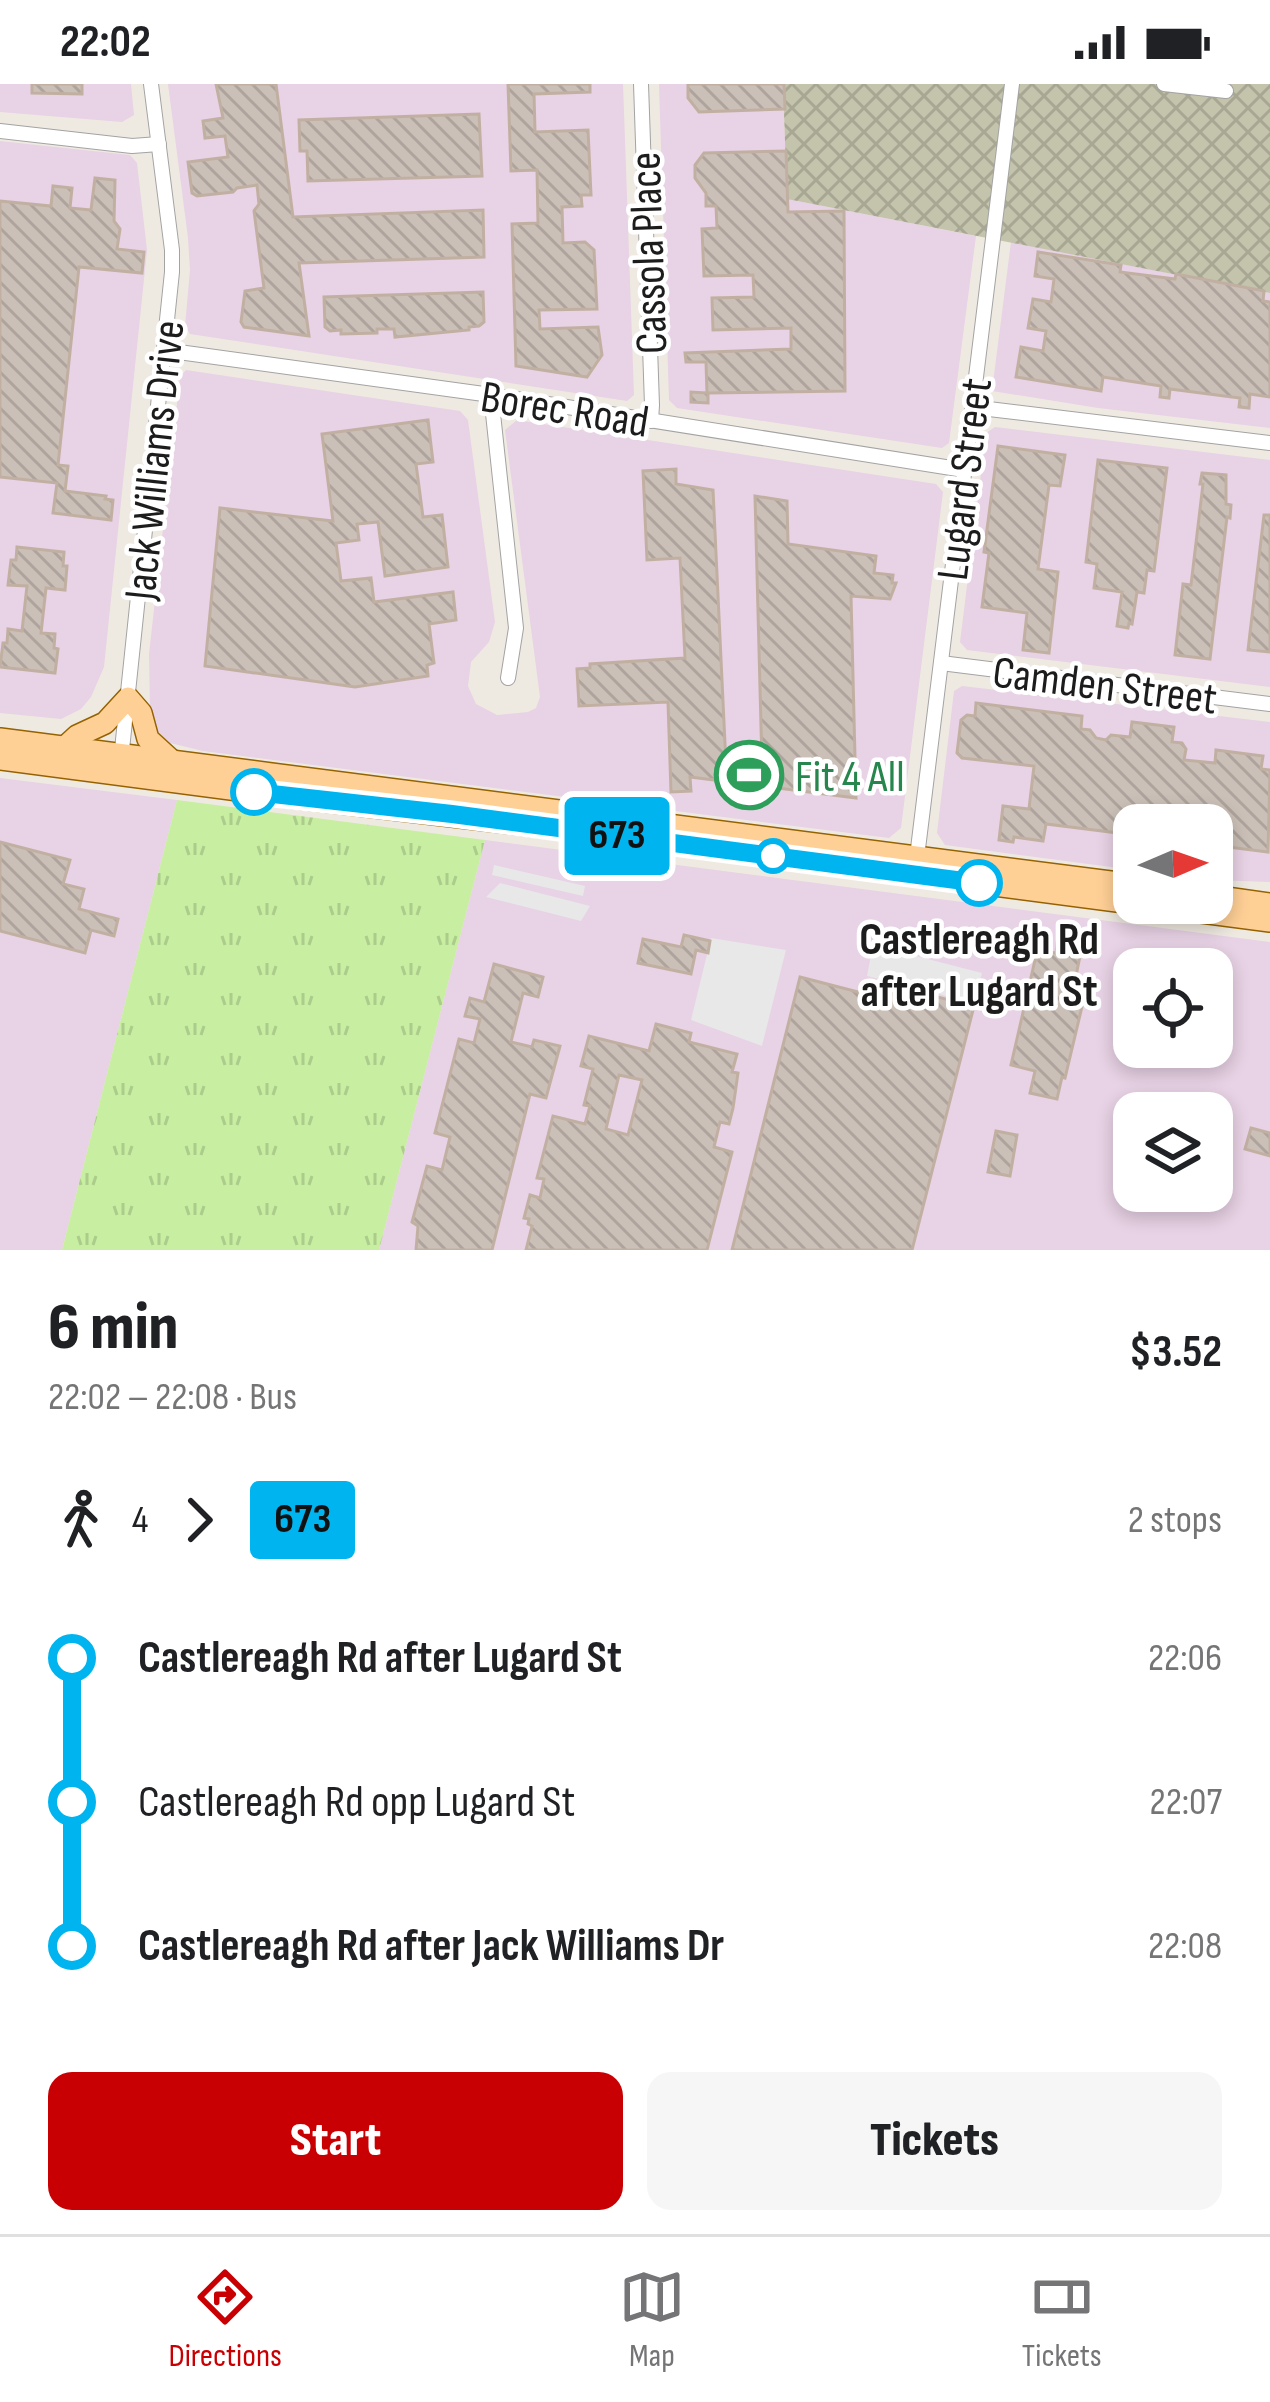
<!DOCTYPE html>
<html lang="en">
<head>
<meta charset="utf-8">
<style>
	body { margin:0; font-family:"Sofia Sans Condensed",sans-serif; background:#f6f6f6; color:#202124; height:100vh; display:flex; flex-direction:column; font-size:45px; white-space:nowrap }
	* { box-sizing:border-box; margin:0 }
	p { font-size:39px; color:#757577 }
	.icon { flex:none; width:66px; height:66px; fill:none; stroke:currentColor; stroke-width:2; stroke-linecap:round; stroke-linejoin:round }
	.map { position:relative; height:1166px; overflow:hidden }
	.side { display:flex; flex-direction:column; background:#fff; flex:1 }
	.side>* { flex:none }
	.badge { padding:0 24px; border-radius:9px; font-size:42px; line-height:78px }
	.needle { width:78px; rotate:88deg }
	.controls { position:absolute; left:1113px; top:720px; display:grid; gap:24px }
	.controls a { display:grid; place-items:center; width:120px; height:120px; border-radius:24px; background:#fff; box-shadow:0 6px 18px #0003; font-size:60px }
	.map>.badge { position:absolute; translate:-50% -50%; box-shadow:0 0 0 6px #fff }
	.legs { display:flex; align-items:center; gap:18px; height:132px; padding:0 48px; font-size:39px }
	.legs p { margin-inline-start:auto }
	.overview { display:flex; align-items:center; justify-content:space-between; height:204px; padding:0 48px }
	h1 { font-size:66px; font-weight:800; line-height:90px }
	.action { display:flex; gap:24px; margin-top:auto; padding:24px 48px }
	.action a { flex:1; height:138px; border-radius:24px; background:#c90003; color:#fff; font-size:48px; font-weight:800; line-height:138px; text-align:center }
	.action a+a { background:#f6f6f6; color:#202124 }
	ul { padding:0 48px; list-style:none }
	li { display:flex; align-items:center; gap:42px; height:144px; font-size:45px }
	li i { display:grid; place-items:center; width:18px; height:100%; margin:0 15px; background:currentColor }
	li i::after { content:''; width:30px; height:30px; margin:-15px; border:9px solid; border-radius:50%; background:#fff }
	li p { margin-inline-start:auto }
	li:first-child i { background:linear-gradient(#0000 50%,currentColor 0) }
	li:last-child i { background:linear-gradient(currentColor 50%,#0000 0) }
	.status { display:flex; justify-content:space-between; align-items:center; height:84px; padding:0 60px; background:#fff; direction:ltr }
	.status svg { height:33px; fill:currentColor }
	.tab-bar { display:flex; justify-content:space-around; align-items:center; height:168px; border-top:3px solid #e0e0e0; background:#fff; font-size:33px; color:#757577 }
	.tab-bar a { display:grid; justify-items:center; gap:6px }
	.tab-bar .on { color:#c90003 }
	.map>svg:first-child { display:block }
	.industrial { fill:#e8d2e5; fill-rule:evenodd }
	.construction { fill:url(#construction-cross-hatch) }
	.grass { fill:url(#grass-tufts) }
	.parking { fill:#e8e8e8 }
	.building { fill:url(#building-back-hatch); stroke:#c1b0a2; stroke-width:3; fill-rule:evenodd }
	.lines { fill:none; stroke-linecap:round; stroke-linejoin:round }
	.minor-casing { stroke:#a3a3a3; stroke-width:16 }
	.primary-casing { stroke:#956200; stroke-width:24 }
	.minor { stroke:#fff; stroke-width:14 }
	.primary { stroke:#ffd096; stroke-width:21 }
	.line-1-casing { stroke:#fff; stroke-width:27 }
	.line-1 { stroke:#00b5ef; stroke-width:18 }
	.stop-1-dot { fill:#fff; stroke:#00b5ef; stroke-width:6 }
	.labels { text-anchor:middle; stroke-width:9; stroke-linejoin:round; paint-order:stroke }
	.street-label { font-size:45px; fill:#1c1c1c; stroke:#fff }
	.leisure-label { font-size:45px; fill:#27864d; stroke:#fff; text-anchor:start }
	.stop-label { font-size:45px; font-weight:bold; fill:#1c1c1c; stroke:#fff }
</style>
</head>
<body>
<div class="status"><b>22:02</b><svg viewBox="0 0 49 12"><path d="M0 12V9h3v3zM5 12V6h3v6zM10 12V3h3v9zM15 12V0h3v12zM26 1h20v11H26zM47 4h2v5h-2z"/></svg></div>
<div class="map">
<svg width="1270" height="1166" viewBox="0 0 1270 1166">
	<defs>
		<pattern id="construction-cross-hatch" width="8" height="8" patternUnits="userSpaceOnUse" patternTransform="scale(3)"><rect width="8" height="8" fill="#c4c3ac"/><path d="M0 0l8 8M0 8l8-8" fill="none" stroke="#a8a793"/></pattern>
		<pattern id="grass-tufts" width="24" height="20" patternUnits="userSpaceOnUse" patternTransform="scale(3)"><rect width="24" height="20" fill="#c8eea2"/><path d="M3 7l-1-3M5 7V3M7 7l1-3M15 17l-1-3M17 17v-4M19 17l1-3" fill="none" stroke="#abcc8b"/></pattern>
		<pattern id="building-back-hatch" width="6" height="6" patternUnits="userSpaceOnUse" patternTransform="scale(3)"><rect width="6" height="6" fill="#cbc0b7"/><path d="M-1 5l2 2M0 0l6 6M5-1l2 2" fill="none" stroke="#aea49d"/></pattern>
	</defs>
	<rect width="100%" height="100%" fill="#efeae1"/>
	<!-- industrial -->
	<g class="industrial">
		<path d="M0,0h131l3,31 -12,7 -122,-10z"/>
		<path d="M168,0h455l11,311 -7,6 -437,-67 -5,-8 5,-56 -2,-32z"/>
		<path d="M659,0h124l4,115 189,37 -27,207 -7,5 -265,-40 -8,-8z"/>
		<path d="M0,57l130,14 7,8 10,87 -43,417 -13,30 -10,12 -20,10 -61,-6z"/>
		<path d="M1011,158l259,51v135l-172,-20 -106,-17z"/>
		<path d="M186,286l274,41 8,9 27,202 -6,20 -18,20 -3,24 8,18 21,11 31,-3 8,-4 4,-11 -35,-267 12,-10 419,64 7,8 -42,336 -12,10 -686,-87 -33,-8 -12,-11 -8,-21 -1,-57 31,-277z"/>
		<path d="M995,343l275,33v227l-303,-37 -7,-8 26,-209z"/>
		<path d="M962,602l308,36v160l-58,-2v-55h-78v45l-189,-25 -8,-12 17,-142z"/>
		<path d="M0,694l177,22 -115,450h-62z"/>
		<path d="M485,756l785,102v308h-891zM1134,885h78v78h-78zM1134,1029h78v78h-78z"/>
	</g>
	<!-- construction -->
	<path class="construction" d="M783,0h487v209l-483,-94z"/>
	<!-- grass -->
	<path class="grass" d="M177,716l308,40 -106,410h-317z"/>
	<!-- parking -->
	<g class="parking">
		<path d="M494,781l91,21 -2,10 -91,-21z"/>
		<path d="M500,799l90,23 -9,15 -95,-24z"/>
		<path d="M711,854l75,12 -24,96 -71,-26z"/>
		<path d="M881,863l101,26 -8,30 -107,-27 4,-21 7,1z"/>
	</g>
	<!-- building -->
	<g class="building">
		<path d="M32,0h50v10l-50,-1z"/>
		<path d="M216,0h60l17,133 190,-7 1,47 -185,6 10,73 -65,-9 -3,-5 4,-31 19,-3 -10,-77 5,-7 -2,-19 -20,3 -4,4 -36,4 -5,-3 -4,-31 40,-5 -3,-21 -20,2 -2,-17 20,-3z"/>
		<path d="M508,0h82v8l-56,2 1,38 53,-2 3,65h-10l1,11 -20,1 1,36 22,-1 9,8 3,59 -58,1 1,19 58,-2 4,28 -15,22 -71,-11 -4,-142 26,-1 -1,-53 -26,1z"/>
		<path d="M688,0h96l1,25 -86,3 -11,-14z"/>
		<path d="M479,30l3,62 -174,5 -1,-30h-7l-1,-31z"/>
		<path d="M786,67l2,61 56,-1 1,180 -137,2v10l-17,-1v-10l16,1 -1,-31h-20l-1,-9 106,-4v-21l-78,2 -1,-32 42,-1 -1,-22 -49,1 -2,-47 15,-1 -1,-22h-10v-13l-11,-15v-13l9,-12z"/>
		<path d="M95,94l20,2 -1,41 6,8 -3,20 27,3 -2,21 -63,-6 -21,198 10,1 -3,25 41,5 -1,3 8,1 -2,20 -58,-7 4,-30 -57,-6v-276l51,5 2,-20 19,2 -2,20 21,2z"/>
		<path d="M1038,168l83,13 -1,7 55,7 1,-5 88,17 -1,10 7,1v95l-20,-3 -1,14 -10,-1 1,-9 -70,-9 -1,9 -9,-1 1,-11 -58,-9 -2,14 -85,-14 5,-30 22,4 3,-20 -18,-3 5,-29 18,3 3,-23 -19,-3z"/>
		<path d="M483,208l1,30 -5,4 -10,1v3l-74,7 -1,-8h-17v4l-36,1v-4l-11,1 -5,-4 -1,-30z"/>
		<path d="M428,336l5,42 -17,2 7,53 19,-2 6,52 -63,9 -7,-54 -21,2 2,16 -23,3 5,38 30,-3 3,24 79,-10 3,28 -27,4 5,39 -7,2 1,11 -73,11 -150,-21 15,-158 113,13 -11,-87z"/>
		<path d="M998,362l67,9 -5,31 -11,-1 -11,84 20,3 -9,81 -26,-3 4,-37 -45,-6 7,-54 -5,-1z"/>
		<path d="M1098,376l69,8 -13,103 -7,-1 -3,23 -7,-1 -5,32 -3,-1 -1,5 -11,-2 5,-34 -28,-4 3,-24 -11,-2z"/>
		<path d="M676,385v15l37,6 13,275 36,-1 -7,-268 32,5 1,43 88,12 -2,17 19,2 -1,8h4l-6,16 -39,-3 5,202 -166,-21 1,14 -20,1 -3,-90 -89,4 -2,-37 13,-1v-4l95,-6 -5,-100 -33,2 -4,-89z"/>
		<path d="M1202,389l24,2v29l5,1 -1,13 -3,-1 -17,142 -35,-4 8,-71 8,1 12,-101h-3z"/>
		<path d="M1264,431h6v137l-22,-2z"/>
		<path d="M17,463l47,5 -1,14h4l-2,24 -19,-2 -5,45 14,1 -1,14 4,1 -3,24 -55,-6 3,-24h4l1,-14 14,2 5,-45 -19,-1 3,-25h5z"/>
		<path d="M976,619l106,13 -1,13 9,1 6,8 10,2 5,-5 19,2 2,-15 42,5 -2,15 10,1 4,6 -2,11 31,3 1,-13 47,6 -2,13 9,1 -2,82 -56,-7v-20h-78v10l-88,-11 -3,17 -29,-4 -1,5 -14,-2 4,-34 26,3 5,-43 -72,-8 -5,-5 4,-33 6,-5 8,1z"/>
		<path d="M0,758l70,18 -7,24 21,5 -5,20 39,10 -4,17 -23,-6 -6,23 -85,-22z"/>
		<path d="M684,851l26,6 -2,12 -12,-3 -5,24 -53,-11 5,-24 38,8z"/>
		<path d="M1058,851l25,6 -10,50 12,3 -20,84 -3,-1 -5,22 -27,-6 5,-22 -24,-6 24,-105h2l1,-9 18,2z"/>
		<path d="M494,880l49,13 -5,20 -15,-4 -12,49 21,5 2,-7 26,6 -14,52 -16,-4 -38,156h-76l2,-24 -6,-4 15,-56 15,4 8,-33 -15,-4 24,-94 15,4 6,-24 -15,-3 5,-18 14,4z"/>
		<path d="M800,893l85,22 4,-14 85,21 -62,244h-180z"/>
		<path d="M656,940l35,9 -2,9 48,12 -5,18 6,1 -5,35 -4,16 -9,-2 -6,25 18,5 -25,98h-181l6,-24 -4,-2 1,-5 -5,-1 6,-23 10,3 4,-19 -7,-1 16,-62 32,8 5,-18 -6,-1 9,-36 -12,-3 8,-30 60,15zM619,991l23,5 -14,55 -22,-6z"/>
		<path d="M1251,1044l19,5v23l-25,-7z"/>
		<path d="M996,1047l21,4 -7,41 -22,-4z"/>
	</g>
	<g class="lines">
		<!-- minor casing -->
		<g class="minor-casing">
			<g id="minor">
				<path d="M641,0l11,321 -1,16"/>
				<path d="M1164,0l62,7"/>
				<path d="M0,47l132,15 27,-2"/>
				<path d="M164,266l327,45 473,75"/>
				<path d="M491,311l25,233 -8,50"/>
				<path d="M972,323l298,36"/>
				<path d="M941,579l329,41"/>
				<path d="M121,675l51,-487v-22l-21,-166"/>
				<path d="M916,781l96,-781"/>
			</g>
		</g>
		<!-- primary casing -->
		<g class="primary-casing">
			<g id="primary">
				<path d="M0,655l1134,146"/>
				<path d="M65,663l12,-11 28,-13 23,-25 13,15 7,26 23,21"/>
				<path d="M0,675l291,38 288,34 691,90"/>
				<path d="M1212,812l58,8"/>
			</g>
		</g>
		<!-- minor -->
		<use href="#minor" class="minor"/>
		<!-- primary -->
		<use href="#primary" class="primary"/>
	</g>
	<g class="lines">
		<!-- line-1 casing -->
		<g class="line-1-casing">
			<path id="line-1" d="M254,708l198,22 527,69"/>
		</g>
		<!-- line-1 -->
		<use href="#line-1" class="line-1"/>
	</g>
	<!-- icons -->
	<defs>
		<g id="stadium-ring" transform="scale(3.45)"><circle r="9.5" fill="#fff" stroke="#2e9e5b" stroke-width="1.5"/><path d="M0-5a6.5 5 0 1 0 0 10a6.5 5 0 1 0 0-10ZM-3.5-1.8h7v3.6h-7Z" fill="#2e9e5b"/></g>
	</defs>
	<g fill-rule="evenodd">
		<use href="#stadium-ring" x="749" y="691"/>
	</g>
	<!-- markers -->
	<g class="stop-1-dot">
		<circle cx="254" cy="708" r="21"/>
		<circle cx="773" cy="772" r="15"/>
		<circle cx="979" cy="799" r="21"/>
	</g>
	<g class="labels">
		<!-- street labels -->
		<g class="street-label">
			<text transform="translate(647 169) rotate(-92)" y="16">Cassola Place</text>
			<text transform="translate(565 324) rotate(9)" y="16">Borec Road</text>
			<text transform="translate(153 376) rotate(-84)" y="16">Jack Williams Drive</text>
			<text transform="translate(963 395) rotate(-83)" y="16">Lugard Street</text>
			<text transform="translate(1105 600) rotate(7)" y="16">Camden Street</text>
		</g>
		<!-- leisure labels -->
		<g class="leisure-label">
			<text x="795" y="707">Fit 4 All</text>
		</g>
		<!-- stop labels -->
		<g class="stop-label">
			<text x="979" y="870">Castlereagh Rd<tspan x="979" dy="52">after Lugard St</tspan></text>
		</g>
	</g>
</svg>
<div class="controls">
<a><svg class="needle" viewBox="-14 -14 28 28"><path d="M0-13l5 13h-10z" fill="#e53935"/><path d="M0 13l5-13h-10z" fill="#757577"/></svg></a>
<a><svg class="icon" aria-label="locate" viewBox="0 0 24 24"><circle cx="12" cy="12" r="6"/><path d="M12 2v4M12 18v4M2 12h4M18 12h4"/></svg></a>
<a><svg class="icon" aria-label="layers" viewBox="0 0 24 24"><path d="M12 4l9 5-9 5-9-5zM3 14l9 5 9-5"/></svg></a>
</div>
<b class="badge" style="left:617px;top:752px;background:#00b5ef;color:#111">673</b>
</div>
<section class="side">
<div class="overview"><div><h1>6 min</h1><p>22:02 – 22:08 · Bus</p></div><b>$3.52</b></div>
<div class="legs"><svg class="icon" aria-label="walk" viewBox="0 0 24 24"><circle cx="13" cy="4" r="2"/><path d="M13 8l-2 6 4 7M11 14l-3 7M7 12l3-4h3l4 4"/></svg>4<svg class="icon" aria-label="forward" viewBox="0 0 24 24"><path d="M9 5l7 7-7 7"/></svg><b class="badge" style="background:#00b5ef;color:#111">673</b><p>2 stops</p></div>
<ul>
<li><i style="color:#00b5ef"></i><b>Castlereagh Rd after Lugard St</b><p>22:06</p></li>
<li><i style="color:#00b5ef"></i><span>Castlereagh Rd opp Lugard St</span><p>22:07</p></li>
<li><i style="color:#00b5ef"></i><b>Castlereagh Rd after Jack Williams Dr</b><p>22:08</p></li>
</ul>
<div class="action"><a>Start</a><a>Tickets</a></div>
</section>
<nav class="tab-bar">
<a class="on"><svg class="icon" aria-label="directions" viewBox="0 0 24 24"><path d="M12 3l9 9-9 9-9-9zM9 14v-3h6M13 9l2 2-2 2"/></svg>Directions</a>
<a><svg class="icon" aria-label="map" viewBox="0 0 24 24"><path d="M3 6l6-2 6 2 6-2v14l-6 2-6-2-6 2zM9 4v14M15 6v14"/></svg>Map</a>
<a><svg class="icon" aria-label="tickets" viewBox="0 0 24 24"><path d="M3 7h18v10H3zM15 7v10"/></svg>Tickets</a>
</nav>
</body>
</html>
